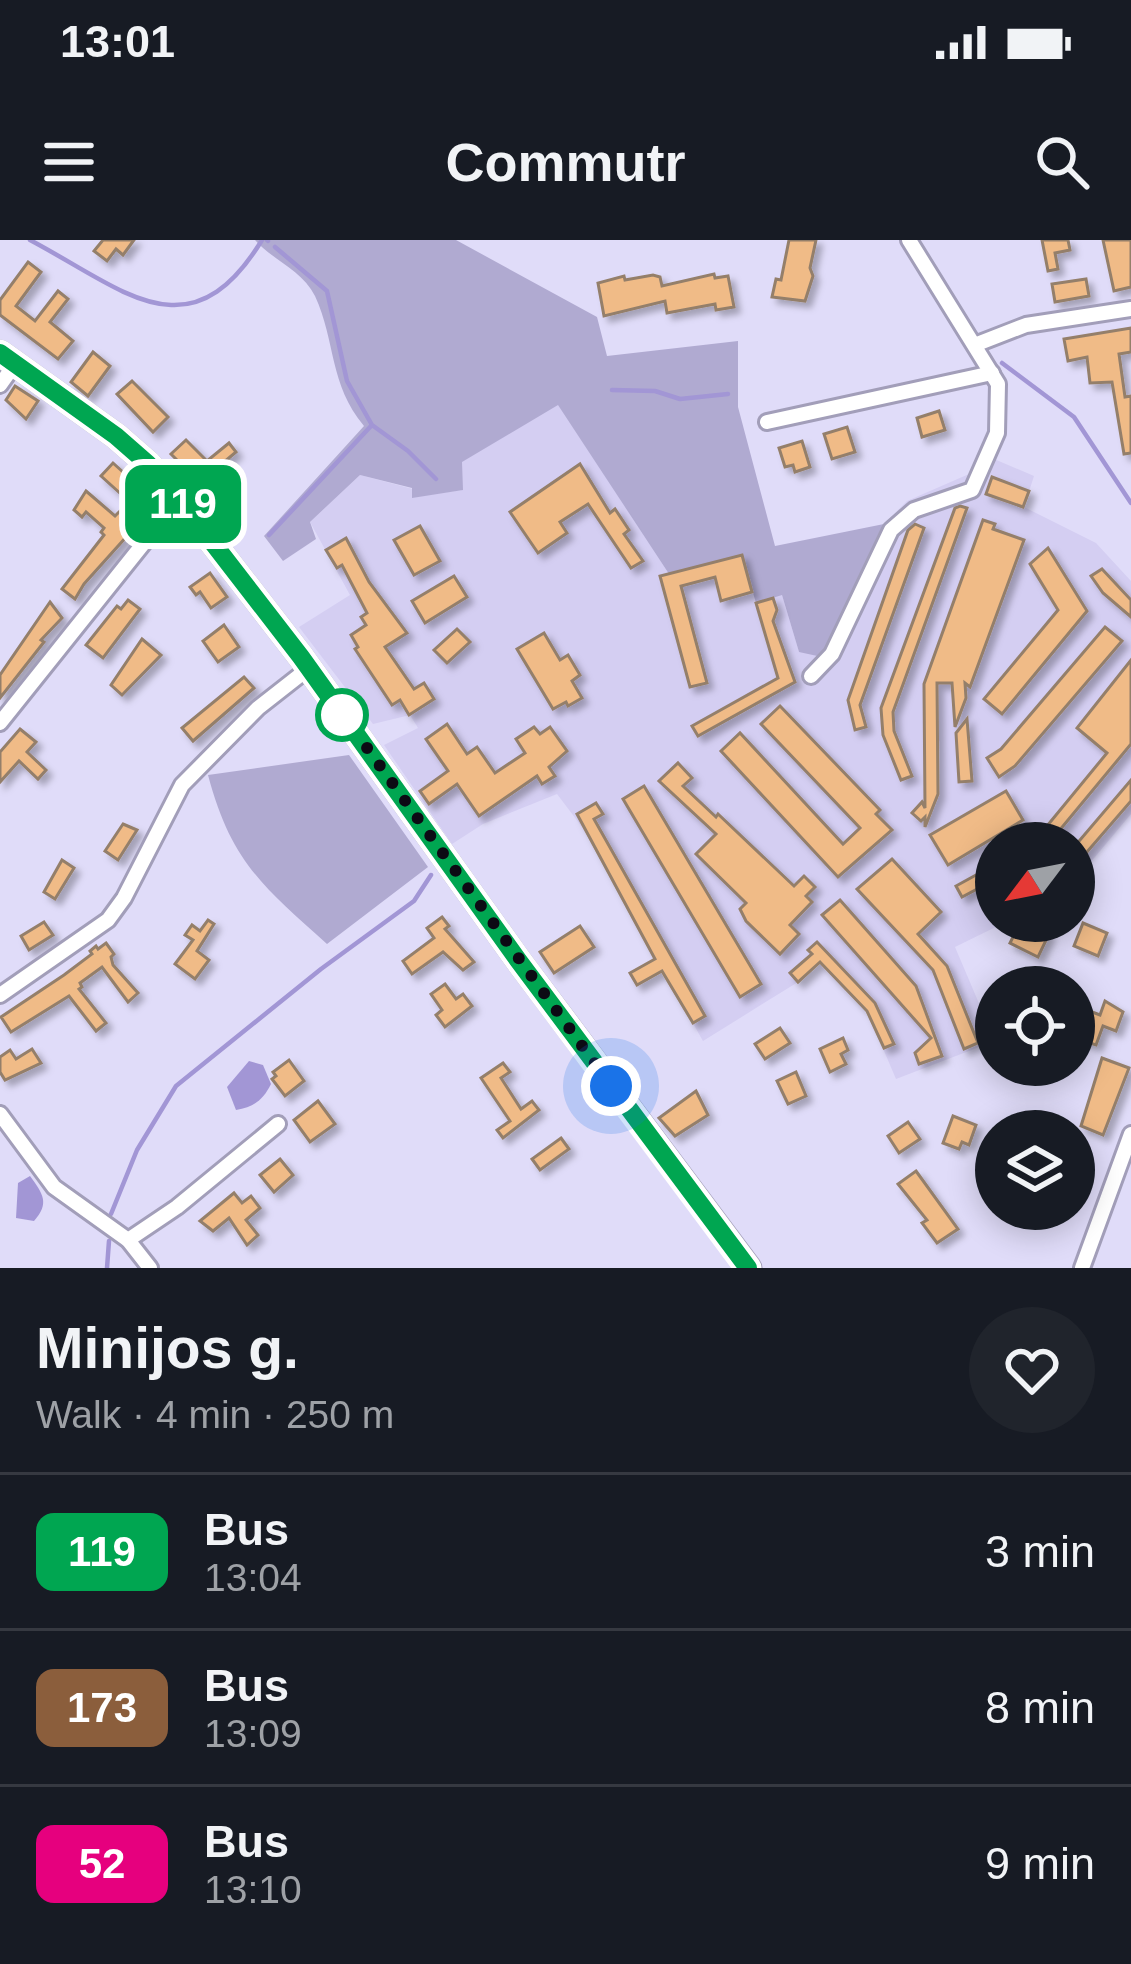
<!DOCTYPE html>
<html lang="en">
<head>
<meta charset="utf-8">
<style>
	body { margin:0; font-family:Arial,sans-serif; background:#20242c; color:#f1f3f6; height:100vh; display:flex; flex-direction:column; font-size:45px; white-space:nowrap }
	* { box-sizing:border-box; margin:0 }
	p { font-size:39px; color:#9ea1a6 }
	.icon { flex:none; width:66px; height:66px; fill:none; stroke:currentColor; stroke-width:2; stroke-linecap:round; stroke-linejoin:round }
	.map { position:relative; height:1028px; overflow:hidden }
	.panel { display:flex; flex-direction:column; background:#171b24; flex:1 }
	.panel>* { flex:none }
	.badge { padding:0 24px; border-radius:18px; font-size:42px; line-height:78px }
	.needle { width:78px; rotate:238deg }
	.controls { position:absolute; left:975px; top:582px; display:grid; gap:24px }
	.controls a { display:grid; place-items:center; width:120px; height:120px; border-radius:50%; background:#171b24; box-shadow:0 6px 30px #0003; font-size:60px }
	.you { position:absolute; width:60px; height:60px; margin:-30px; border:9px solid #fff; border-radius:50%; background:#1a73e8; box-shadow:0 0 0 18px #1a73e833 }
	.map>.badge { position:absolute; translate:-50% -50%; box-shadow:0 0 0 6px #fff }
	.round { display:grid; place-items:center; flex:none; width:126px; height:126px; border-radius:63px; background:#20242c }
	.head { display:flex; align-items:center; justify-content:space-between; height:204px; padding:0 36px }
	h1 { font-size:57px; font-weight:700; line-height:90px }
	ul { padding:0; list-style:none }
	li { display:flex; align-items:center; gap:36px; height:156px; padding:0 36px; border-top:3px solid #363941 }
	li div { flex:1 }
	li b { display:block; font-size:45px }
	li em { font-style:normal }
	li .badge { min-width:132px; font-weight:700; text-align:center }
	.status { display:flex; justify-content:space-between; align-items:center; height:84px; padding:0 60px; background:#171b24; direction:ltr }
	.status svg { height:33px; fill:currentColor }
	header { display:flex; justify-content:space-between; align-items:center; height:156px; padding:0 36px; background:#171b24; font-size:54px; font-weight:700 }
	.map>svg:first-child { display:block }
	.built { fill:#d4cef2 }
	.green { fill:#b0aad1 }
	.water { fill:#a296d5 }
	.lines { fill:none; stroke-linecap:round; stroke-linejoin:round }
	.stream { stroke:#a296d5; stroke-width:4.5 }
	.building { fill:#f0bb87; stroke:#947f6b; stroke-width:3; filter:url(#shadow) }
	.street-casing { stroke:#a29eb9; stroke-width:20 }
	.secondary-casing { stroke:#a29eb9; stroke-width:27 }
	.street { stroke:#fff; stroke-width:14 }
	.secondary { stroke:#fff; stroke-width:21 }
	.line-casing { stroke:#fff; stroke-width:27 }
	.line { stroke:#00a651; stroke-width:18 }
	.walk { stroke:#0c0a14; stroke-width:12; stroke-dasharray:0 21.6 }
	.stop-dot { fill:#fff; stroke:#00a651; stroke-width:6 }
</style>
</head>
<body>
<div class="status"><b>13:01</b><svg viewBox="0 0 49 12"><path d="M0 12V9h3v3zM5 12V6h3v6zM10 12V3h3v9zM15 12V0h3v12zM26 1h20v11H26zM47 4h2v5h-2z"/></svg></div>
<header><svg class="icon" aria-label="menu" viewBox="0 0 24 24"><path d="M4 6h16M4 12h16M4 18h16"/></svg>Commutr<svg class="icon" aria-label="search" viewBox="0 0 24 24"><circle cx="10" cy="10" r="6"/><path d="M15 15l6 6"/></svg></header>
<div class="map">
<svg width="1131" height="1028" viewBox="0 0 1131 1028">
	<defs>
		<filter id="shadow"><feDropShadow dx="5.5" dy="5.5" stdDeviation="3" flood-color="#0004"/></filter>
	</defs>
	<rect width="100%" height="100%" fill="#e0dcf9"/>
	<!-- built -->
	<path class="built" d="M558,164l111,170 73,-19 10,37 30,3 17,57 39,-18 46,-110 23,-23 62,-27 11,-21 54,23 -10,31 72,36 35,38v233l-57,68v-39h-78v78h12l-53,26 40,94 -99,38 -29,-68 -47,-48 -22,19 -95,59 -121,-214 -25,-33 -74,30 -31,20 -68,-99 34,-17 -8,-13 -37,9 -74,-97 51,-32 -40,-73 50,-47 53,14 -1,8 50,-7 -1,-28z"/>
	<!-- green -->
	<g class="green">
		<path d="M255,0h201l141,77 10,39 131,-15v66l37,139 109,-22 -46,110 -16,23 -23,-5 -17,-57 -26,8 -14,-48 -73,19 -111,-169 -96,57 1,28 -51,8v-10l-52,-13 -50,47 6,17 -33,22 -19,-25 100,-110c-35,-42 -28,-84 -49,-130 -13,-26 -44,-37 -60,-56z"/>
		<path d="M349,515l79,112 -101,77c-65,-58 -96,-83 -119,-169z"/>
	</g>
	<!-- water -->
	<g class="water">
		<path d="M249,821l14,4 8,19c-8,16 -17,23 -35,26l-9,-23z"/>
		<path d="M30,936c13,18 20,27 4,45l-18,-3 2,-35z"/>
	</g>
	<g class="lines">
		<!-- stream -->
		<g class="stream">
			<path d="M30,0c93,49 160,118 232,0"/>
			<path d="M267,0l1,1"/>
			<path d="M275,7l52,44 20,90 25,44 36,26 28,28"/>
			<path d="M1002,123l72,54 57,86"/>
			<path d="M612,150l43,1 25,8 48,-5"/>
			<path d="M269,295l102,-109"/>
			<path d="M111,974l26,-64 39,-64 145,-117 93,-68 17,-26"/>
			<path d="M107,1028l2,-27"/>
		</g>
	</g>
	<!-- building -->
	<g class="building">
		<path d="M103,0h31l-11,15 -7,-6 -9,12 -13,-10z"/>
		<path d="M789,0h27l-6,28 3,8 -8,25 -33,-4 4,-18 5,1z"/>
		<path d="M1042,0h26l2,10 -15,3 3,16 -10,2z"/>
		<path d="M1103,0h28v47l-17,4z"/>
		<path d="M28,22l13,10 -25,34 19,15 23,-30 10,8 -18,23 23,19 -15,18 -58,-44v-15z"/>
		<path d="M714,34l1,4 13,-2 6,31 -18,3 -1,-6 -48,9 -2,-12 -61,15 -6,-33 26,-7 1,4 28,-5 7,2 2,9z"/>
		<path d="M1086,39l3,17 -34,6 -3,-18z"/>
		<path d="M1131,88v24l-12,2 6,43 6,-1v57l-7,1 -12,-72 -22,1 -3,-26 -19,4 -4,-22z"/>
		<path d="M93,112l17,14 -22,30 -17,-14z"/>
		<path d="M132,141l36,36 -15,15 -36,-38z"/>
		<path d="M15,146l23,15 -12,18 -20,-19z"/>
		<path d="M939,171l6,19 -23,7 -5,-19z"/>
		<path d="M847,187l8,25 -23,7 -8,-25z"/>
		<path d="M186,200l21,21 22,-18 7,9 -19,16 9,10 -16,15 -39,-39z"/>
		<path d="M802,201l8,26 -15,5 -2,-7 -8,2 -6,-19z"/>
		<path d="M113,223l21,19 -12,13 -21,-19z"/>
		<path d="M580,224l30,49 5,-4 14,21 -5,4 19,27 -12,7 -43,-64 -28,18 7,11 -29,20 -28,-41z"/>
		<path d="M992,237l37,14 -6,16 -37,-13z"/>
		<path d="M86,251l29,25 5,-5 16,15 -52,58 -9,15 -13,-10 42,-54 -3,-3 3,-4 -18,-16 -4,5 -8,-7z"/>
		<path d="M960,266l7,2 -74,204 1,19 18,45 -11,4 -18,-45 -2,-27 74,-200z"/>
		<path d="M983,280l12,4 -2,5 31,11 -54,147 -5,-4 1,15 -11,29 -3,-44h-15l1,111 -13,33v-10l-4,4 -9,-8 10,-11 3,6 -1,-124z"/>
		<path d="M915,284l9,4 -64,177 6,22 -11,3 -7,-30 60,-170z"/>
		<path d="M420,286l20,35 -26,14 -20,-35z"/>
		<path d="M346,298l23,44 38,51 -22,14 29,42 10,-6 10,16 -25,16 -9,-15 -8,5 -37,-56 3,-2 -7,-12 15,-10 -5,-8 6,-4 -25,-48 -5,3 -11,-18z"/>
		<path d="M1048,308l39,63 -85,103 -18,-15 74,-89 -28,-46z"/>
		<path d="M742,315l10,37 -31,9 -6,-24 -34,9 26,97 -17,4 -30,-111z"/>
		<path d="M1102,329l29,31v17l-28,-24 -12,-17z"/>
		<path d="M210,333l17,24 -16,11 -11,-16 -4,3 -6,-8z"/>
		<path d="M454,336l13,21 -42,26 -13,-22z"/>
		<path d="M773,358l4,12 -4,11 22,61 -97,54 -6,-10 86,-48 -22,-75z"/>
		<path d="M128,360l12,9 -37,49 -17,-13 31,-39 4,3z"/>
		<path d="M50,362l12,16 -21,22 3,2 -44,56v-23z"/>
		<path d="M224,385l15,22 -21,15 -15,-21z"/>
		<path d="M1105,387l17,14 -107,125 -16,11 -12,-19 14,-9z"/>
		<path d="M457,389l13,13 -23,21 -13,-13z"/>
		<path d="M544,393l16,27 8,-5 12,20 -8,6 10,17 -14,8 -2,-4 -13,7 -36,-60z"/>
		<path d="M142,399l19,16 -39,40 -11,-10z"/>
		<path d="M1131,420v84l-82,99h-16l74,-90 -30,-25z"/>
		<path d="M244,437l10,11 -61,53 -11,-13z"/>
		<path d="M780,466l100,104 -4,4 16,16 -54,47 -117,-126 19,-18 103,111 17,-16 -99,-104z"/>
		<path d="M967,479l5,62 -13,1 -3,-49z"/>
		<path d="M447,484l20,30 10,-7 18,26 30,-20 -9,-14 18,-12 6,7 10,-7 17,24 -18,16 6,9 -13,8 -5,-8 -58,40 -22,-32 -28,20 -9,-13 28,-20 -22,-32z"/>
		<path d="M20,489l16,13 -9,10 19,18 -8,9 -19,-18 -19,21v-30z"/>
		<path d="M678,523l14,15 -9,8 33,31 2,-3 76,72 10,-10 11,11 -9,9 6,6 -22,23 9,9 -19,20 -34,-33 -6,-12 6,-6 -50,-49 20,-20 -57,-53z"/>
		<path d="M1131,540v21l-57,66v-20z"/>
		<path d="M644,546l117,198 -21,13 -117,-198z"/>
		<path d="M1006,551l17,29 -75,45 -18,-30z"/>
		<path d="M596,563l7,11 -9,5 111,197 -12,7 -31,-52 -25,14 -7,-12 25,-14 -78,-145z"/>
		<path d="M123,584l14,6 -19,30 -13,-9z"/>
		<path d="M892,619l49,53 -23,22 29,32 31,77 -14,6 -31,-79 -76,-81z"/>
		<path d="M62,620l12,8 -19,31 -11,-7z"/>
		<path d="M996,624v15l-34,18 -6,-11z"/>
		<path d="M840,660l76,86 26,70 -23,8 -4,-11 16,-15 -109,-123z"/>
		<path d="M442,677l7,9 -4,3 29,33 -11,8 -20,-18 -31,22 -9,-13 31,-23 -7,-10z"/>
		<path d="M208,680l6,4 -17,27 12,9 -14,19 -20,-15 18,-24 -8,-5 7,-10 8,6z"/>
		<path d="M1021,681l28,13 -11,23 -28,-14z"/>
		<path d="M44,682l9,13 -24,15 -8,-14z"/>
		<path d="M1083,683l24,10 -9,23 -24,-10z"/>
		<path d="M580,686l14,21 -40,26 -14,-21z"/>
		<path d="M817,702l58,61 19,41 -10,4 -17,-37 -47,-49 -22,20 -8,-9 22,-19 -4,-4z"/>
		<path d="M106,703l8,11 -3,3 2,8 25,28 -10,9 -26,-35 -22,16 2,4 -3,2 27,34 -10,8 -27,-35 -58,36 -10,-15 63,-42 28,-21 -2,-3 6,-5 2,3z"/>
		<path d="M445,744l11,15 7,-5 9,12 -27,21 -9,-12 6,-5 -11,-16z"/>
		<path d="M1105,761l18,11 -7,19 -13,-5 -7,19 -19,-6 10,-29 13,5z"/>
		<path d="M780,788l10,15 -25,16 -10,-15z"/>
		<path d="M843,798l5,12 -7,4 5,10 -16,8 -10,-23z"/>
		<path d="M32,809l9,14 -36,17 -5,-8v-15l10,-7 6,9z"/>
		<path d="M1102,818l27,10 -26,67 -22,-9z"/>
		<path d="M289,820l15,21 -19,15 -13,-17 4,-3 -3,-4z"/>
		<path d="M503,823l7,9 -9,6 20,31 11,-8 7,9 -36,28 -6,-8 13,-9 -29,-43z"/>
		<path d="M796,832l10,24 -18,8 -11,-23z"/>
		<path d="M696,851l12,24 -33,21 -16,-18z"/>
		<path d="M318,861l17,23 -25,18 -16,-22z"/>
		<path d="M953,876l23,9 -7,20 -7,-3 -3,7 -16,-6z"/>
		<path d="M908,882l12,17 -21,14 -11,-17z"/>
		<path d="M561,898l8,11 -29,21 -8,-11z"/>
		<path d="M280,919l13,16 -19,17 -14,-17z"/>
		<path d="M916,931l42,58 -21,14 -15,-20 5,-3 -29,-36z"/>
		<path d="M234,953l8,10 9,-7 9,12 -14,12 12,15 -11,10 -18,-27 -16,13 -13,-10z"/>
	</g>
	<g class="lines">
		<!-- street casing -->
		<g class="street-casing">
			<g id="street">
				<path d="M977,104l49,-19 105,-16"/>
				<path d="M0,145l15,-21"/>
				<path d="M767,182l225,-49"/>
				<path d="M811,436l21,-22 59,-124 23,-20 58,-20 25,-57 1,-49 -89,-144"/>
				<path d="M0,483l179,-224"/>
				<path d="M0,755l108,-75 16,-22 58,-113 76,-77 51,-40"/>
				<path d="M0,874l54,73 74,53 22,28"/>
				<path d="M128,1000l49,-33 101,-83"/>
				<path d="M1082,1028l49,-134"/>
			</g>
		</g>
		<!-- secondary casing -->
		<g class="secondary-casing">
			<path id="secondary" d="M0,113l116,83 32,28 31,35 122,158 217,303 231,308"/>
		</g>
		<!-- street -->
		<use href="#street" class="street"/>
		<!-- secondary -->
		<use href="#secondary" class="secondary"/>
	</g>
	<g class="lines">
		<!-- line casing -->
		<g class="line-casing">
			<path id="line" d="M0,113l116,83 32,28 31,35 122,158 217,303 230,308"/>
		</g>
		<!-- line -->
		<use href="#line" class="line"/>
		<!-- walk -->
		<path class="walk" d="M342,475l-6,-10 275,381"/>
	</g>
	<!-- markers -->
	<circle class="stop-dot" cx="342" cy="475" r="24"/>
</svg>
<div class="controls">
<a><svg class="needle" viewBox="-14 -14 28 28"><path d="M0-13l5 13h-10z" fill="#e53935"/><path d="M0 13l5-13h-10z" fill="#9ea1a6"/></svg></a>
<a><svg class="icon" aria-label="locate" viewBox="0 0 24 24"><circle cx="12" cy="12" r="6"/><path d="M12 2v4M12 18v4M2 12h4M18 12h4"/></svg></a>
<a><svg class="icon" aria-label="layers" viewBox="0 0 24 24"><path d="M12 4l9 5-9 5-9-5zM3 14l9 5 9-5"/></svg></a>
</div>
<div class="you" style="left:611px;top:846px"></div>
<b class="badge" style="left:183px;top:264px;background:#00a651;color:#fff">119</b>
</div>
<section class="panel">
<div class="head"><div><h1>Minijos g.</h1><p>Walk · 4 min · 250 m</p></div><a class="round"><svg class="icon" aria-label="heart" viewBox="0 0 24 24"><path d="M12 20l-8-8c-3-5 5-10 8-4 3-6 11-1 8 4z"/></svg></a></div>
<ul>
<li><span class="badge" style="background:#00a651;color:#fff">119</span><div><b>Bus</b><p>13:04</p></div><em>3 min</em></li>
<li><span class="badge" style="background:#8b5e3c;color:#fff">173</span><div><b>Bus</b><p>13:09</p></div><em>8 min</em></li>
<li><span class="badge" style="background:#e6007e;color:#fff">52</span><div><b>Bus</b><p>13:10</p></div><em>9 min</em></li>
</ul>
</section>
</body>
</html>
